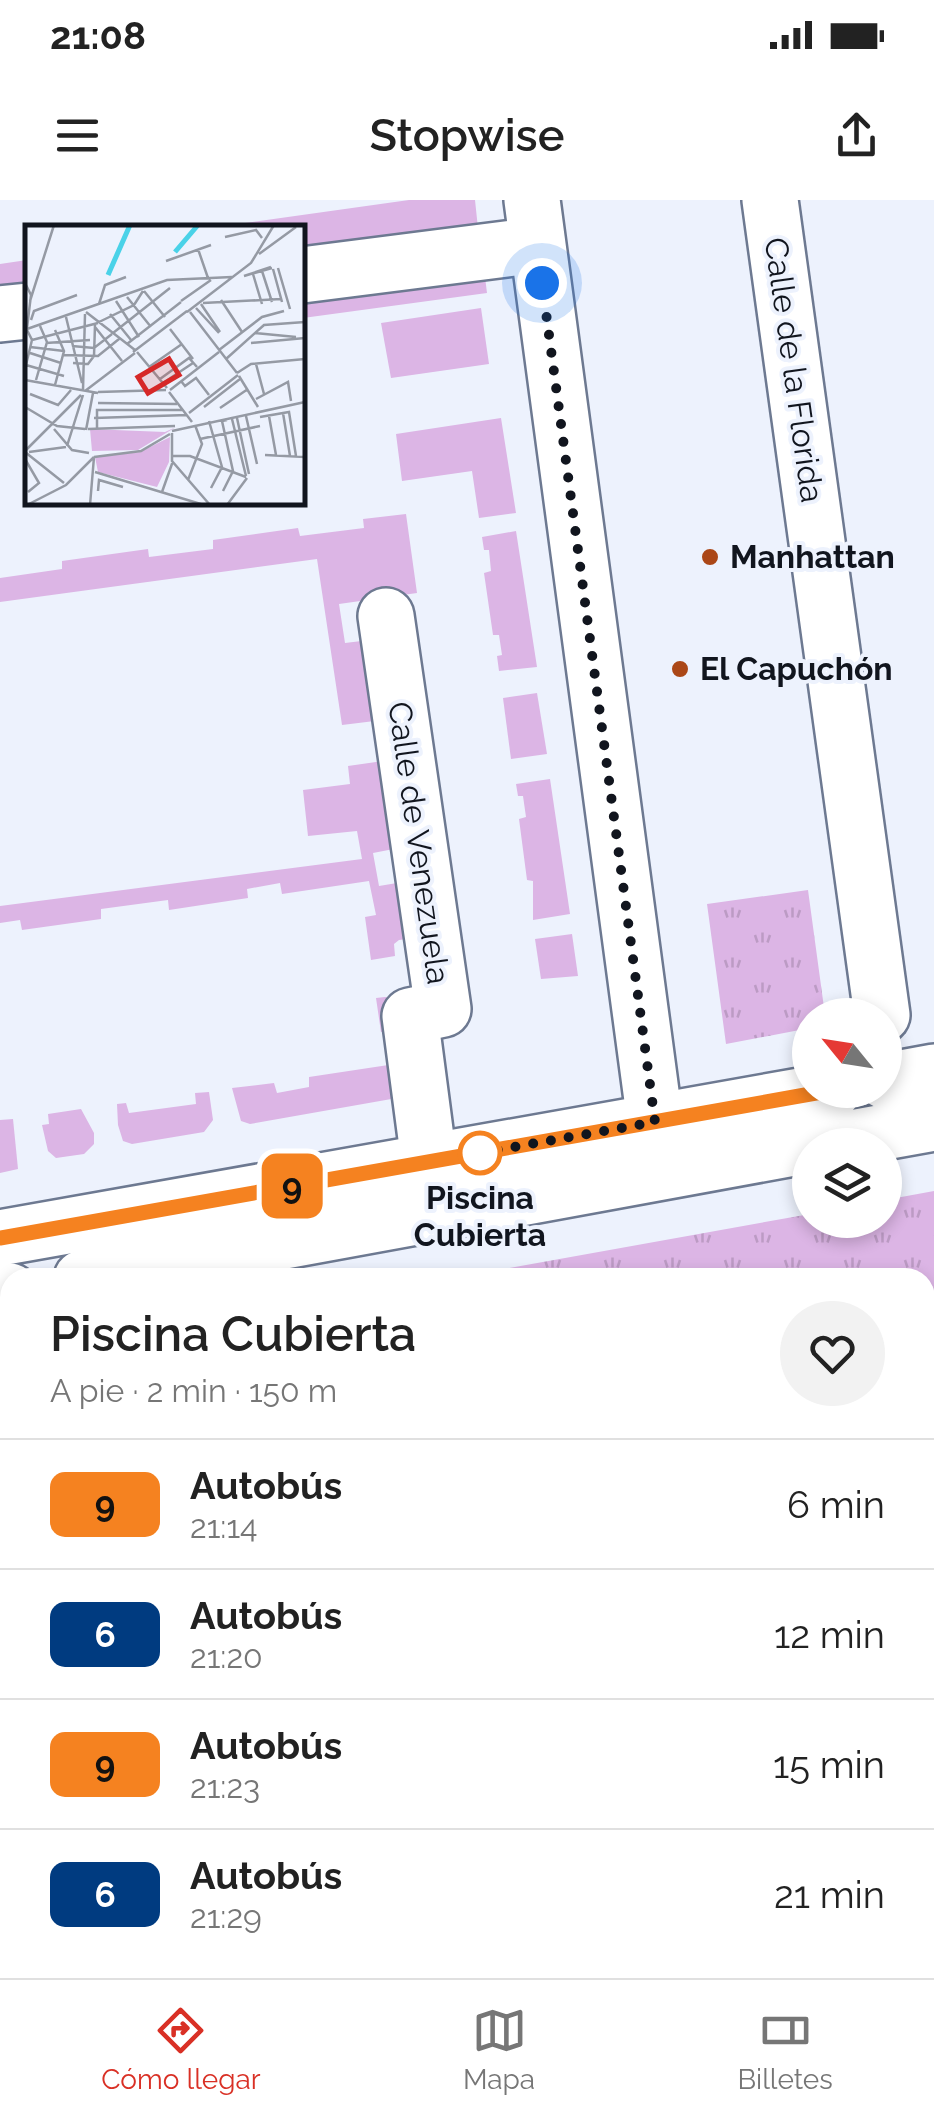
<!DOCTYPE html>
<html lang="es">
<head>
<meta charset="utf-8">
<style>
	body { margin:0; font-family:Raleway,sans-serif; background:#f2f2f2; color:#222; height:100vh; display:flex; flex-direction:column; font-size:38px; white-space:nowrap }
	* { box-sizing:border-box; margin:0 }
	p { font-size:32px; color:#767676 }
	.icon { flex:none; width:55px; height:55px; fill:none; stroke:currentColor; stroke-width:2; stroke-linecap:round; stroke-linejoin:round }
	.map { position:relative; flex:1; overflow:hidden }
	.panel { position:absolute; left:0px; top:1068px; width:935px; height:712px; display:flex; flex-direction:column; background:#fff; border-radius:30px 30px 0 0; box-shadow:0 5px 15px #0003 }
	.panel>* { flex:none }
	.badge { padding:0 20px; border-radius:15px; font-size:35px; line-height:65px }
	.needle { width:65px; rotate:300deg }
	.controls { position:absolute; left:792px; top:798px; display:grid; gap:20px }
	.controls a { display:grid; place-items:center; width:110px; height:110px; border-radius:50%; background:#fff; box-shadow:0 5px 15px #0003; font-size:50px }
	.you { position:absolute; width:50px; height:50px; margin:-25px; border:8px solid #fff; border-radius:50%; background:#1a73e8; box-shadow:0 0 0 15px #1a73e833 }
	.map>.badge { position:absolute; translate:-50% -50%; box-shadow:0 0 0 5px #fff }
	.round { display:grid; place-items:center; flex:none; width:105px; height:105px; border-radius:52px; background:#f2f2f2 }
	.summary { display:flex; align-items:center; justify-content:space-between; height:170px; padding:0 50px }
	h1 { font-size:48px; font-weight:600; line-height:75px }
	ul { padding:0; list-style:none }
	li { display:flex; align-items:center; gap:30px; height:130px; padding:0 50px; border-top:2px solid #e0e0e0 }
	li div { flex:1 }
	li b { display:block; font-size:38px }
	li em { font-style:normal }
	li .badge { min-width:110px; font-weight:700; text-align:center }
	.status { display:flex; justify-content:space-between; align-items:center; height:70px; padding:0 50px; background:#fff; direction:ltr }
	.status svg { height:28px; fill:currentColor }
	header { display:flex; justify-content:space-between; align-items:center; height:130px; padding:0 50px; background:#fff; font-size:45px; font-weight:600 }
	.tabs { display:flex; justify-content:space-around; align-items:center; height:140px; border-top:2px solid #e0e0e0; background:#fff; font-size:28px; color:#767676 }
	.tabs a { display:grid; justify-items:center; gap:5px }
	.tabs .active { color:#d93025 }
	.map>svg:first-child { display:block }
	.green { fill:#dcb5e5 }
	.park { fill:url(#park-tufts) }
	.lines { fill:none; stroke-linecap:round; stroke-linejoin:round }
	.minor-casing { stroke:#6d7991; stroke-width:60 }
	.major-casing { stroke:#5b8bab; stroke-width:60 }
	.minor { stroke:#fff; stroke-width:55 }
	.major { stroke:#b5dffa; stroke-width:55 }
	.line-casing { stroke:#fff; stroke-width:22 }
	.line { stroke:#f58220; stroke-width:15 }
	.walk { stroke:#11151e; stroke-width:10; stroke-dasharray:0 18 }
	.poi-dot { fill:#ab4717; stroke:#edf2fd; stroke-width:4 }
	.stop-dot { fill:#fff; stroke:#f58220; stroke-width:5 }
	.labels { text-anchor:middle; stroke-width:8; stroke-linejoin:round; paint-order:stroke }
	.street-label { font-size:32px; fill:#11151e; stroke:#edf2fd }
	.poi-label { font-size:32px; font-weight:bold; fill:#11151e; stroke:#edf2fd; text-anchor:start }
	.stop-label { font-size:32px; font-weight:bold; fill:#11151e; stroke:#edf2fd }
	.inset-river { fill:none; stroke:#4ad2e8; stroke-width:5 }
	.inset-road { fill:none; stroke:#959aa4; stroke-width:2.5 }
	.view { fill:#d62828; fill-opacity:0.15; stroke:#d62828; stroke-width:5 }
	.inset-edge { fill:none; stroke:#11151e; stroke-width:5 }
</style>
</head>
<body>
<div class="status"><b>21:08</b><svg viewBox="0 0 49 12"><path d="M0 12V9h3v3zM5 12V6h3v6zM10 12V3h3v9zM15 12V0h3v12zM26 1h20v11H26zM47 4h2v5h-2z"/></svg></div>
<header><svg class="icon" aria-label="menu" viewBox="0 0 24 24"><path d="M4 6h16M4 12h16M4 18h16"/></svg>Stopwise<svg class="icon" aria-label="share" viewBox="0 0 24 24"><path d="M12 15V3M7 8l5-5 5 5M5 13v7h14v-7"/></svg></header>
<div class="map">
<svg width="934" height="1778" viewBox="0 0 934 1778">
	<defs>
		<pattern id="park-tufts" width="24" height="20" patternUnits="userSpaceOnUse" patternTransform="scale(2.5)"><rect width="24" height="20" fill="#dcb5e5"/><path d="M3 7l-1-3M5 7V3M7 7l1-3M15 17l-1-3M17 17v-4M19 17l1-3" fill="none" stroke="#bc9bc4"/></pattern>
	</defs>
	<rect width="100%" height="100%" fill="#edf2fd"/>
	<!-- green -->
	<g class="green">
		<path d="M409,0h66l4,38 -176,23 -1,-33h-93z"/>
		<path d="M27,60v38l-27,3v-37z"/>
		<path d="M483,61l4,32 -184,25 -1,-31z"/>
		<path d="M481,108l8,56 -98,14 -10,-55z"/>
		<path d="M501,218l15,95 -37,5 -7,-47 -70,10 -6,-47z"/>
		<path d="M406,314l11,79 -78,11 6,39 33,-4 13,80 -49,6 -25,-166 -317,43v-24l62,-9v-8l86,-12 1,8 64,-8v-9l85,-12 2,8 64,-8 -1,-9z"/>
		<path d="M516,331l21,136 -38,4 -2,-15 5,-1 -3,-20h-6l-9,-62 7,-2 -2,-21h-5l-2,-13z"/>
		<path d="M537,493l10,61 -36,5 -8,-61z"/>
		<path d="M397,559l12,87 -36,7 6,33 36,-6 8,57 -24,3 -5,4 1,12 -24,4 -6,-43 11,-2 -7,-34 -87,13 -2,-11 -33,6 1,9 -79,12 -1,-10 -67,9v10l-79,11 -2,-10 -20,3v-17l362,-47 -5,-28 -49,5 -5,-46 47,-6 -2,-18z"/>
		<path d="M550,579l20,135 -37,6v-39l-6,-1 -8,-61 7,-2 -3,-21h-5l-2,-12z"/>
		<path d="M572,734l6,42 -37,3 -6,-40z"/>
		<path d="M385,797l7,1 5,100 -147,26 -9,-3 -9,-33 42,-5 3,10 32,-6v-10l86,-13 -4,-33 -10,1 -5,-34z"/>
		<path d="M209,892l4,28 -9,12 -72,12 -9,-3 -5,-16 -1,-21 9,-1 3,10 67,-9 -1,-11z"/>
		<path d="M81,909l13,24v11l-10,10 -28,4 -8,-7 -6,-26 7,-1 -1,-10z"/>
		<path d="M13,919l5,50 -18,4v-53z"/>
		<path d="M399,1770h324l-5,8h-323z"/>
	</g>
	<!-- park -->
	<g class="park">
		<path d="M808,690l17,125h-15v13l-84,16 -19,-140z"/>
		<path d="M934,991v534l-9,-2v-445l-466,-1 351,-63v6h75v-20z"/>
		<path d="M10,1153v183h-10v-181z"/>
	</g>
	<g class="lines">
		<!-- minor casing -->
		<g class="minor-casing">
			<g id="minor">
				<path d="M532,0l123,922"/>
				<path d="M770,0l112,815"/>
				<path d="M302,75l235,-30"/>
				<path d="M0,114l28,-3"/>
				<path d="M386,416l57,393 -33,7 19,145"/>
				<path d="M885,881l49,-9"/>
				<path d="M812,945l122,-22"/>
				<path d="M0,1038l834,-148"/>
				<path d="M82,1078l728,-133"/>
				<path d="M0,1092l10,-1"/>
			</g>
		</g>
		<!-- major casing -->
		<g class="major-casing">
			<g id="major">
				<path d="M925,1711l9,-15"/>
				<path d="M885,1778l5,-8"/>
			</g>
		</g>
		<!-- minor -->
		<use href="#minor" class="minor"/>
		<!-- major -->
		<use href="#major" class="major"/>
	</g>
	<g class="lines">
		<!-- line casing -->
		<g class="line-casing">
			<path id="line" d="M0,1038l833,-148"/>
		</g>
		<!-- line -->
		<use href="#line" class="line"/>
		<!-- walk -->
		<path class="walk" d="M480,953l175,-31 -113,-839"/>
	</g>
	<!-- markers -->
	<g class="poi-dot">
		<circle cx="710" cy="357" r="10"/>
		<circle cx="680" cy="469" r="10"/>
	</g>
	<circle class="stop-dot" cx="480" cy="953" r="20"/>
	<g class="labels">
		<!-- street labels -->
		<g class="street-label">
			<text transform="translate(794 170) rotate(82)" y="11">Calle de la Florida</text>
			<text transform="translate(419 643) rotate(82)" y="11">Calle de Venezuela</text>
		</g>
		<!-- poi labels -->
		<g class="poi-label">
			<text x="730" y="368">Manhattan</text>
			<text x="700" y="480">El Capuchón</text>
		</g>
		<!-- stop labels -->
		<g class="stop-label">
			<text x="480" y="1009">Piscina<tspan x="480" dy="37">Cubierta</tspan></text>
		</g>
	</g>
	<!-- overview -->
	<g transform="translate(25 25)">
		<rect width="280" height="280" fill="#edf2fd"/>
		<path d="M151,202l-38,23 -46,1 -2,-22 75,3z" fill="#dcb5e5"/>
		<path d="M145,212l-1,25 -12,25 -59,-15 -3,-15 45,-5z" fill="#dcb5e5"/>
		<path class="inset-river" d="M150,27l23,-27M83,50l22,-50"/>
		<path class="inset-road" d="M200,12l31,-7 6,8M173,24l10,29M234,29l37,-27M141,36l45,-16M246,42l-27,9 28,-8M253,43l12,41M248,44l9,33M237,46l10,31M228,49l9,30M0,58l6,12 -4,33M119,66l21,26M102,72l24,30M196,75l21,32M5,76l24,-76M91,76l23,36M156,76l30,-21M178,78l78,-4M74,79l6,-19 21,-8M176,79l19,28M171,83l23,25M61,87l49,38M162,87l64,-49 23,-38M165,87l47,61M85,89l21,26M41,92l16,66M6,95l3,-9 43,-16M74,97l35,-17 9,-14M70,102l27,34M2,104l140,-49 65,-3M145,104l23,30M30,105l9,21 -9,34M88,108l57,-45M230,108l41,4M7,115l66,-17M21,118l44,-3M226,118l54,-5M102,119l54,-42M47,121l22,2 18,-14M5,122l34,4M194,125l43,-33 22,-6M108,127l54,-41M112,127l30,36M5,128l31,10M38,130l35,1 21,-17M201,134l38,-34 41,-3M48,138l15,1 6,-8 1,-31M231,139l8,30M1,140l38,11M124,142l33,-23M0,144l7,-29 -5,-10M212,148l14,-9 54,-5M214,151l19,31M135,154l29,-21 8,9M0,155l73,13M11,155l11,-38 -7,-16M156,156l4,5 11,-8 13,17M138,158l30,-20M58,165l2,-76M145,165l49,-38M60,166l50,-38M73,167l68,-2M144,167l23,30M5,169l28,11 13,-15M231,174l32,-17 3,19M73,178l79,1M0,182l32,19 28,3M179,182l36,-28M195,183l28,-19M164,188l49,-38M258,188l7,43M221,191l11,48M244,191l7,39M235,192l29,-5 7,44M69,193l93,-3M212,193l12,56M207,194l14,57M184,196l13,46 -11,21M29,204l18,21 17,3M63,204l87,-3M72,204v-19h85M61,205l7,-37M147,206l133,-29M147,208v28l38,44M175,214l60,-13M42,221l16,-51M0,226l56,-56M0,227l39,31M4,227l37,-5M240,230l40,2M147,231h18l56,21M69,232l47,-6 29,-17M0,234l14,24 -11,9M70,247l109,33M163,255l14,-36 -7,-19M73,266l1,-11 24,7M198,266l10,-20 -11,-50 5,-1M137,267l11,-31M2,280l39,-20 28,-28M65,280l4,-48M202,280l20,-27"/>
		<path class="view" d="M144,134l10,16 -31,18 -10,-16z"/>
		<rect width="280" height="280" class="inset-edge"/>
	</g>
</svg>
<div class="controls">
<a><svg class="needle" viewBox="-14 -14 28 28"><path d="M0-13l5 13h-10z" fill="#e53935"/><path d="M0 13l5-13h-10z" fill="#767676"/></svg></a>
<a><svg class="icon" aria-label="layers" viewBox="0 0 24 24"><path d="M12 4l9 5-9 5-9-5zM3 14l9 5 9-5"/></svg></a>
</div>
<div class="you" style="left:542px;top:83px"></div>
<b class="badge" style="left:292px;top:986px;background:#f58220;color:#111">9</b>
<section class="panel">
<div class="summary"><div><h1>Piscina Cubierta</h1><p>A pie · 2 min · 150 m</p></div><a class="round"><svg class="icon" aria-label="heart" viewBox="0 0 24 24"><path d="M12 20l-8-8c-3-5 5-10 8-4 3-6 11-1 8 4z"/></svg></a></div>
<ul>
<li><span class="badge" style="background:#f58220;color:#111">9</span><div><b>Autobús</b><p>21:14</p></div><em>6 min</em></li>
<li><span class="badge" style="background:#003b80;color:#fff">6</span><div><b>Autobús</b><p>21:20</p></div><em>12 min</em></li>
<li><span class="badge" style="background:#f58220;color:#111">9</span><div><b>Autobús</b><p>21:23</p></div><em>15 min</em></li>
<li><span class="badge" style="background:#003b80;color:#fff">6</span><div><b>Autobús</b><p>21:29</p></div><em>21 min</em></li>
</ul>
</section>
</div>
<nav class="tabs">
<a class="active"><svg class="icon" aria-label="directions" viewBox="0 0 24 24"><path d="M12 3l9 9-9 9-9-9zM9 14v-3h6M13 9l2 2-2 2"/></svg>Cómo llegar</a>
<a><svg class="icon" aria-label="map" viewBox="0 0 24 24"><path d="M3 6l6-2 6 2 6-2v14l-6 2-6-2-6 2zM9 4v14M15 6v14"/></svg>Mapa</a>
<a><svg class="icon" aria-label="tickets" viewBox="0 0 24 24"><path d="M3 7h18v10H3zM15 7v10"/></svg>Billetes</a>
</nav>
</body>
</html>
